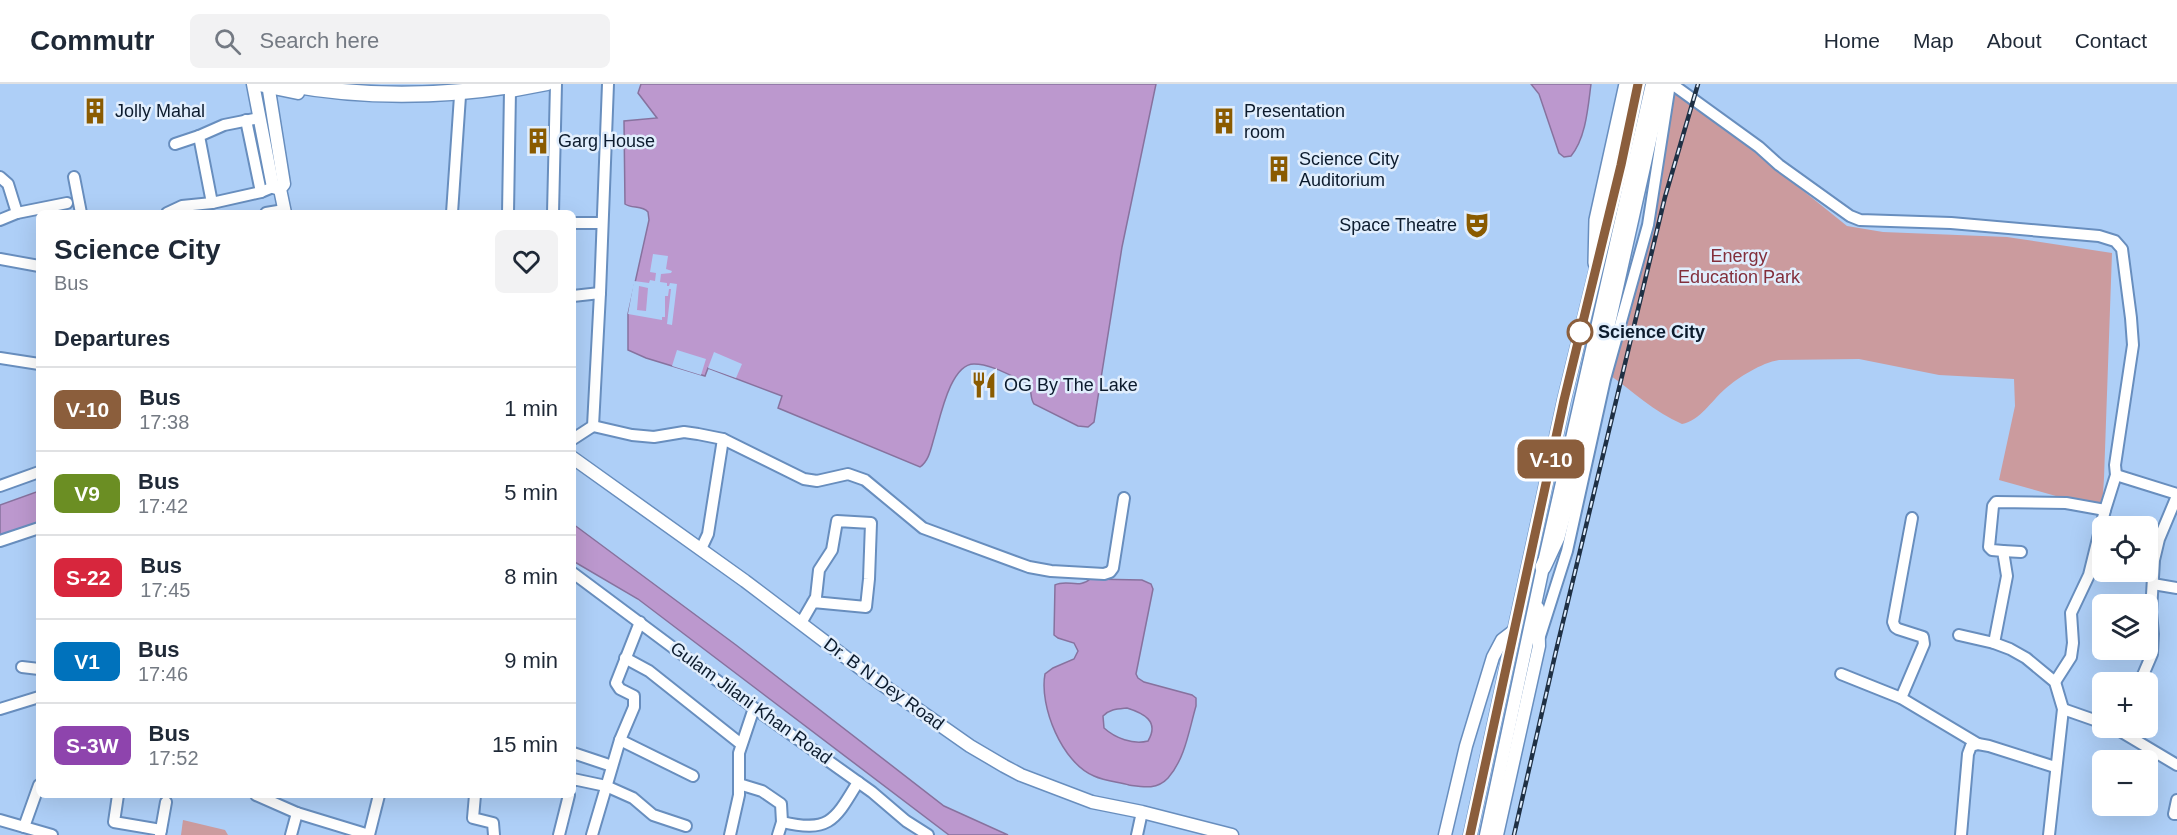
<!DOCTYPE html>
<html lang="en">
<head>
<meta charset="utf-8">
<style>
	body { margin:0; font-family:Helvetica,sans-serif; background:#f2f2f3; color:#1f2937; height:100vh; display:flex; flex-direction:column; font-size:22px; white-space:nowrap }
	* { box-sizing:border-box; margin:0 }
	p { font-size:20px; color:#747a83 }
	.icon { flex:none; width:33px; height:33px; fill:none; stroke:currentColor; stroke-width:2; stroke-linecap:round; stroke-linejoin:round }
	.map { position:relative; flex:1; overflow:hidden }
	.details { position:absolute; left:36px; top:126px; width:540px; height:588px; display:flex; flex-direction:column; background:#fff; border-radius:9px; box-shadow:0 6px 24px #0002 }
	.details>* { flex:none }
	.badge { padding:0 12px; border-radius:9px; font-size:21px; line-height:39px }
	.fabs { position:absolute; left:2092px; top:432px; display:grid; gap:12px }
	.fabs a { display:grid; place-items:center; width:66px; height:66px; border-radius:9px; background:#fff; box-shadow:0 6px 24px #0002; font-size:30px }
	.map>.badge { position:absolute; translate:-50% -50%; box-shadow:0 0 0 3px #fff }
	h2 { padding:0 18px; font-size:22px; line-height:54px }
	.round { display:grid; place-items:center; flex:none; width:63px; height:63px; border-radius:9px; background:#f2f2f3 }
	.overview { display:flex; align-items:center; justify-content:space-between; height:102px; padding:0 18px }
	h1 { font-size:28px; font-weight:700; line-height:45px }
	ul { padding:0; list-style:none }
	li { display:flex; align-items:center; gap:18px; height:84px; padding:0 18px; border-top:2px solid #e0e1e3 }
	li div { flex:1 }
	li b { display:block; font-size:22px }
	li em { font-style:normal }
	li .badge { min-width:66px; font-weight:700; text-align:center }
	header { display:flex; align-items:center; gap:36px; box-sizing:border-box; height:84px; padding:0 30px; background:#fff; border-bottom:2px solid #e0e1e3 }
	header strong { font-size:28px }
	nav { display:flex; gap:33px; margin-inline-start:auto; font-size:21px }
	.search { width:420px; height:54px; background:#f2f2f3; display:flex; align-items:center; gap:15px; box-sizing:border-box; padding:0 21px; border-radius:9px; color:#747a83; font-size:22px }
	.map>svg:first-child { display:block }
	.park { fill:#cb9b9e }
	.water { fill:#bc98ce; stroke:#87729e; stroke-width:1.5; fill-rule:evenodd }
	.pier { fill:#aecff7; fill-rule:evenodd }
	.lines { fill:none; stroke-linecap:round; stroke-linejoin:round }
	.minor-casing { stroke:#688ebe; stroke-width:14 }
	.major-casing { stroke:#688ebe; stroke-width:15 }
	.highway-casing { stroke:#688ebe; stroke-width:18 }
	.minor { stroke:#fff; stroke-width:10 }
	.major { stroke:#fff; stroke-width:12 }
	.highway { stroke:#fff; stroke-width:15 }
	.rail-casing { stroke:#1f3044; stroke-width:4.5 }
	.rail { stroke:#e1eefd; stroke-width:2; stroke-dasharray:7; stroke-linecap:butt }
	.line-casing { stroke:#fff; stroke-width:14 }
	.line { stroke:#8b5e3c; stroke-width:9 }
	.stop-dot { fill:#fff; stroke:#8b5e3c; stroke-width:3 }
	.labels { text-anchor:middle; stroke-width:5; stroke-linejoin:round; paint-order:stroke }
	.poi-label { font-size:18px; fill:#0c1b2d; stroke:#e1eefd; text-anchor:start }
	.park-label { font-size:18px; fill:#822e3b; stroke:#e1eefd }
	.stop-label { font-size:18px; font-weight:bold; fill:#0c1b2d; stroke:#e1eefd; text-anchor:start }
	.street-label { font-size:18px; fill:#0c1b2d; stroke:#e1eefd }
</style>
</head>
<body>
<header>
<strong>Commutr</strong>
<div class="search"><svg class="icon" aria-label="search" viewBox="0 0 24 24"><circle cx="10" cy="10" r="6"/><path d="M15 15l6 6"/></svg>Search here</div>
<nav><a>Home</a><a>Map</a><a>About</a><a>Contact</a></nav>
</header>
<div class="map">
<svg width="2177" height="751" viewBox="0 0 2177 751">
	<rect width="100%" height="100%" fill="#aecff7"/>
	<!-- park -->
	<g class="park">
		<path d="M1677,5l170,137 36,6 124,5 105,16 -8,225 -2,31 -103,-29 16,-74 -1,-27 -75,-4 -80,-16 -80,1c-18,3 -40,17 -54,29 -13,11 -25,32 -43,35 -28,-12 -49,-33 -74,-50l14,-54 50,-228z"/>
		<path d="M183,736l42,10 3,5h-47z"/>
	</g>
	<!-- water -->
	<g class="water">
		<path d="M641,0h515l-34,163 -28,175 -6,5 -10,-1 -44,-22c-5,-7 -1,-15 -7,-21 -16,-7 -36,-19 -53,-19 -24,0 -34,55 -40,74 -3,10 -5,23 -14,29l-142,-59 4,-12 -74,-28 -3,8 -59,-18 -18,-8v-36l21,-94 -1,-8c-6,-7 -16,-3 -23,-8l-1,-83 33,-3 -19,-25z"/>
		<path d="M1531,0h60c-3,23 -5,54 -20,72l-7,1 -5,-4 -20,-59z"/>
		<path d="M39,407v31l-39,13v-30z"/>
		<path d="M573,440l163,121 208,161 64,29h-59l-311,-236 -65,-38z"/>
		<path d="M1090,495l52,1 9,4 2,5 -17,85 2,4 6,4 48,13 4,3v8c-7,24 -11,53 -28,72 -11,12 -25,9 -39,7 -11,-3 -24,-4 -35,-9 -32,-13 -55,-70 -49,-102l8,-6 21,-9 4,-8 -4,-8 -16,-5 -4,-3 1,-50c12,-6 25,4 35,-6zM1127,624c16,5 33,13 21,33 -15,4 -33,-3 -44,-13l-1,-12c7,-7 14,-7 24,-8z"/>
	</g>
	<!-- pier -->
	<g class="pier">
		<path d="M653,170l15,2 -2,13 6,2 -1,2 -10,1 -1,8 7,1v3h2l1,-3 7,1 -5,41 -5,-1 4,-35h-2l-1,7h-3v21h-3v3l-34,-6 6,-33 15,2 1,-3 5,1 1,-8 -6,-1zM639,202l9,2 -2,23 -9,-1z"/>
		<path d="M677,266l29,9 -5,16 -29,-9z"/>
		<path d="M714,268l28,12 -6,14 -28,-10z"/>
	</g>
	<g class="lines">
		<!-- minor casing -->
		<g class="minor-casing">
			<g id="minor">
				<path d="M1672,0l87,63 20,18 71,51 10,4 91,3 148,13 16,5 7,8 9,69 2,27 -18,120 1,10 -11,35 -16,65 -18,38 2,30 -2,14 -16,25"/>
				<path d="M259,34l-35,7 -25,11 13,67 49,-11 12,-5"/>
				<path d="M246,36l15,72"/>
				<path d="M175,60l24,-8"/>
				<path d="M0,93l8,7 9,29"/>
				<path d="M74,93l7,36"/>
				<path d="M167,129l15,-7 30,-3"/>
				<path d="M266,129l18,-3"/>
				<path d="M452,129l8,-117"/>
				<path d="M508,129l2,-123"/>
				<path d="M553,129l3,-129"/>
				<path d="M0,136l17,-7 50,-10"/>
				<path d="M573,139h29"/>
				<path d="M0,175l39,7"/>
				<path d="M600,209l8,-209"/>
				<path d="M573,212l27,-3 -7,133 -20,13"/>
				<path d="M0,274l39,6"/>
				<path d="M593,342l39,9 22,2 30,-5 14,2 25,5 81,40 13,2 31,-7 17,6 58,48 106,39 22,4 53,3 6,-2 3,-4 11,-70"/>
				<path d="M2116,391l61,19"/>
				<path d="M0,402l39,-14"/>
				<path d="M0,457l39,-13"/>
				<path d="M701,465l7,-15 15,-95"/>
				<path d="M2003,467l18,1"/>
				<path d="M573,489l181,135 118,84 34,29 22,14"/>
				<path d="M2153,500l24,4"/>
				<path d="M801,539l15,-26 3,-27 13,-20 5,-29 34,2 -2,56 -3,28 -53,-5"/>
				<path d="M1959,551l35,8 16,6 16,9 29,24 8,27 -14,126"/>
				<path d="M1540,552l27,-85 38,-172 43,-154 22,-141"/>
				<path d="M1994,559l13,-67 -4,-25 -11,-1 -3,-3 4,-41 3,-4 70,1 39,7"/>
				<path d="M625,574l24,13 92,73"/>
				<path d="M22,583l17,2"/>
				<path d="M1841,590l60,24 77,46"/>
				<path d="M2140,598l12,-28 1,-20 -2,-22 3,-52 5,-21 18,-43"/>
				<path d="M1901,614l23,-54 -1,-7 -25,-8 -3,-2 -2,-5 19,-104"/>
				<path d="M0,625l39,-12"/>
				<path d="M2063,625l40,14"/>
				<path d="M2115,644l62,37"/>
				<path d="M620,656l73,36"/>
				<path d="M573,669l39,13"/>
				<path d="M573,697v-2l33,7 27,12 20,17 33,11"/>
				<path d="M739,700l23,7 19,13 1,18 -4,13"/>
				<path d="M118,711l-4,27 47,8 -1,5"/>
				<path d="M256,711l41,18 72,22"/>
				<path d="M475,711l-2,23 20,5 1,12"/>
				<path d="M2177,716l-3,14h3"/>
				<path d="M0,736l52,15"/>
				<path d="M782,738c48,11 53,-2 76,-40"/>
				<path d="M24,743l15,-42"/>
				<path d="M161,746l5,-28"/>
				<path d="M291,751l6,-22"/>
				<path d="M369,751l10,-40"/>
				<path d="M559,751l10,-40"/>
				<path d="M592,751l28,-95 14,-33v-11l-14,-7 -4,-6 24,-61"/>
				<path d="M730,751l9,-40v-42l15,-45"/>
				<path d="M1137,751l5,-23"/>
				<path d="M1961,751l7,-81 3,-8 7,-2 11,2 66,21"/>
			</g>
		</g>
		<!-- major casing -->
		<g class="major-casing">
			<g id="major">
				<path d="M253,0l20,103 7,2"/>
				<path d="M255,0l43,9"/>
				<path d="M268,0l16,100 -4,5 5,24"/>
				<path d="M510,7l37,-7"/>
				<path d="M573,374l172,123 128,97 97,68 34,20 17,9 71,27 50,10 90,23"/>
				<path d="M1445,751l21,-89 27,-89 9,-17 13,-10"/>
				<path d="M1470,751l94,-435 53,-217 21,-99"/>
				<path d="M1486,751l57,-268 109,-483"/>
				<path d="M1497,751l42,-189 -1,-38"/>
			</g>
		</g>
		<!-- highway casing -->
		<g class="highway-casing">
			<g id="highway">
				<path d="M288,0c76,14 156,13 232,0"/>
				<path d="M1596,179l1,-43 30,-136"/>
				<path d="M1543,483l14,-30 18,-68 86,-385"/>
			</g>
		</g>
		<!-- minor -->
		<use href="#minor" class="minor"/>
		<!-- major -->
		<use href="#major" class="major"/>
		<!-- highway -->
		<use href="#highway" class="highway"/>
		<!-- rail casing -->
		<g class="rail-casing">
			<path id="rail" d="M1514,751l42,-184 109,-454 33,-113"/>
		</g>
		<!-- rail -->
		<use href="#rail" class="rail"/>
	</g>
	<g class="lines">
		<!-- line casing -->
		<g class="line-casing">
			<path id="line" d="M1470,751l94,-435 57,-235 17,-81"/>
		</g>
		<!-- line -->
		<use href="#line" class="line"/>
	</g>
	<!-- icons -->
	<defs>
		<g id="building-bare" transform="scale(2.07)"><path d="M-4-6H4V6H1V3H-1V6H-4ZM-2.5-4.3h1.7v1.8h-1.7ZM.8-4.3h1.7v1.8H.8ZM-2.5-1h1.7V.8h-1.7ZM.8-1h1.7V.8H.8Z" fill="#8a5b00" stroke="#e1eefd" stroke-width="2.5" paint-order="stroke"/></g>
		<g id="theatre-bare" transform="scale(2.07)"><path d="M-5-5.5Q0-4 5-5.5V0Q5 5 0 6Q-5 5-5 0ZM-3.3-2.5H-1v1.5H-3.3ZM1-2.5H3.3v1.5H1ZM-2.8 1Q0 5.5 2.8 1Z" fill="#8a5b00" stroke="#e1eefd" stroke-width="2.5" paint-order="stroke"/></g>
		<g id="restaurant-bare" transform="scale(2.07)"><path d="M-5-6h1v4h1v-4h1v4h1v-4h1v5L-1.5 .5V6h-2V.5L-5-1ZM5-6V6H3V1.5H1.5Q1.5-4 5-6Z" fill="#8a5b00" stroke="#e1eefd" stroke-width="2.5" paint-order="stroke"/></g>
	</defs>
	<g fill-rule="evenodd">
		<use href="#building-bare" x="95" y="27"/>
		<use href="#building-bare" x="1224" y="37"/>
		<use href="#building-bare" x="538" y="57"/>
		<use href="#building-bare" x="1279" y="85"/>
		<use href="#theatre-bare" x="1477" y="141"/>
		<use href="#restaurant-bare" x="984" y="301"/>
	</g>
	<!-- markers -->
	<circle class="stop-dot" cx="1580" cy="248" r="12"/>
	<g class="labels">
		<!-- poi labels -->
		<g class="poi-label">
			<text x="115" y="33">Jolly Mahal</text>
			<text x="1244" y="33">Presentation<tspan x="1244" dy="21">room</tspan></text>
			<text x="558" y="63">Garg House</text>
			<text x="1299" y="81">Science City<tspan x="1299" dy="21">Auditorium</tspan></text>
			<text x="1457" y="147" text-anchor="end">Space Theatre</text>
			<text x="1004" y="307">OG By The Lake</text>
		</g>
		<!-- park labels -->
		<g class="park-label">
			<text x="1739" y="178">Energy<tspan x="1739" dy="21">Education Park</tspan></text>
		</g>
		<!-- stop labels -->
		<g class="stop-label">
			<text x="1598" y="254">Science City</text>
		</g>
		<!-- street labels -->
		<g class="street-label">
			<text transform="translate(884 600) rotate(36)" y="6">Dr. B N Dey Road</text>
			<text transform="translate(751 619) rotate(36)" y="6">Gulam Jilani Khan Road</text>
		</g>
	</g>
</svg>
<div class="fabs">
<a><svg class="icon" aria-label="locate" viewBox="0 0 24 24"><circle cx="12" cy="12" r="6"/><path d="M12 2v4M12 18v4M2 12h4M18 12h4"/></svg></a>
<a><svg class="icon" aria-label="layers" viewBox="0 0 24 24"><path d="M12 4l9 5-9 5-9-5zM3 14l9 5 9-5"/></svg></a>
<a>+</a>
<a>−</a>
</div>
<b class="badge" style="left:1551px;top:375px;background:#8b5e3c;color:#fff">V-10</b>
<section class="details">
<div class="overview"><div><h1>Science City</h1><p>Bus</p></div><a class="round"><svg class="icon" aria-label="heart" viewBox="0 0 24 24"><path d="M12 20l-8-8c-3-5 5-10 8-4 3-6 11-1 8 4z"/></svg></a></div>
<h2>Departures</h2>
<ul>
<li><span class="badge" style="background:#8b5e3c;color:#fff">V-10</span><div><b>Bus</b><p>17:38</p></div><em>1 min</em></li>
<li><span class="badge" style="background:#6b8e23;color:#fff">V9</span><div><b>Bus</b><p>17:42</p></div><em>5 min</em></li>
<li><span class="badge" style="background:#d7263d;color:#fff">S-22</span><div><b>Bus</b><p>17:45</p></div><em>8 min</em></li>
<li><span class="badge" style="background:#0072bc;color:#fff">V1</span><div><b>Bus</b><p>17:46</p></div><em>9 min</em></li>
<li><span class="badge" style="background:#8e44ad;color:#fff">S-3W</span><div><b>Bus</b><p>17:52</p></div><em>15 min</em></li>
</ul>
</section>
</div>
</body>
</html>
